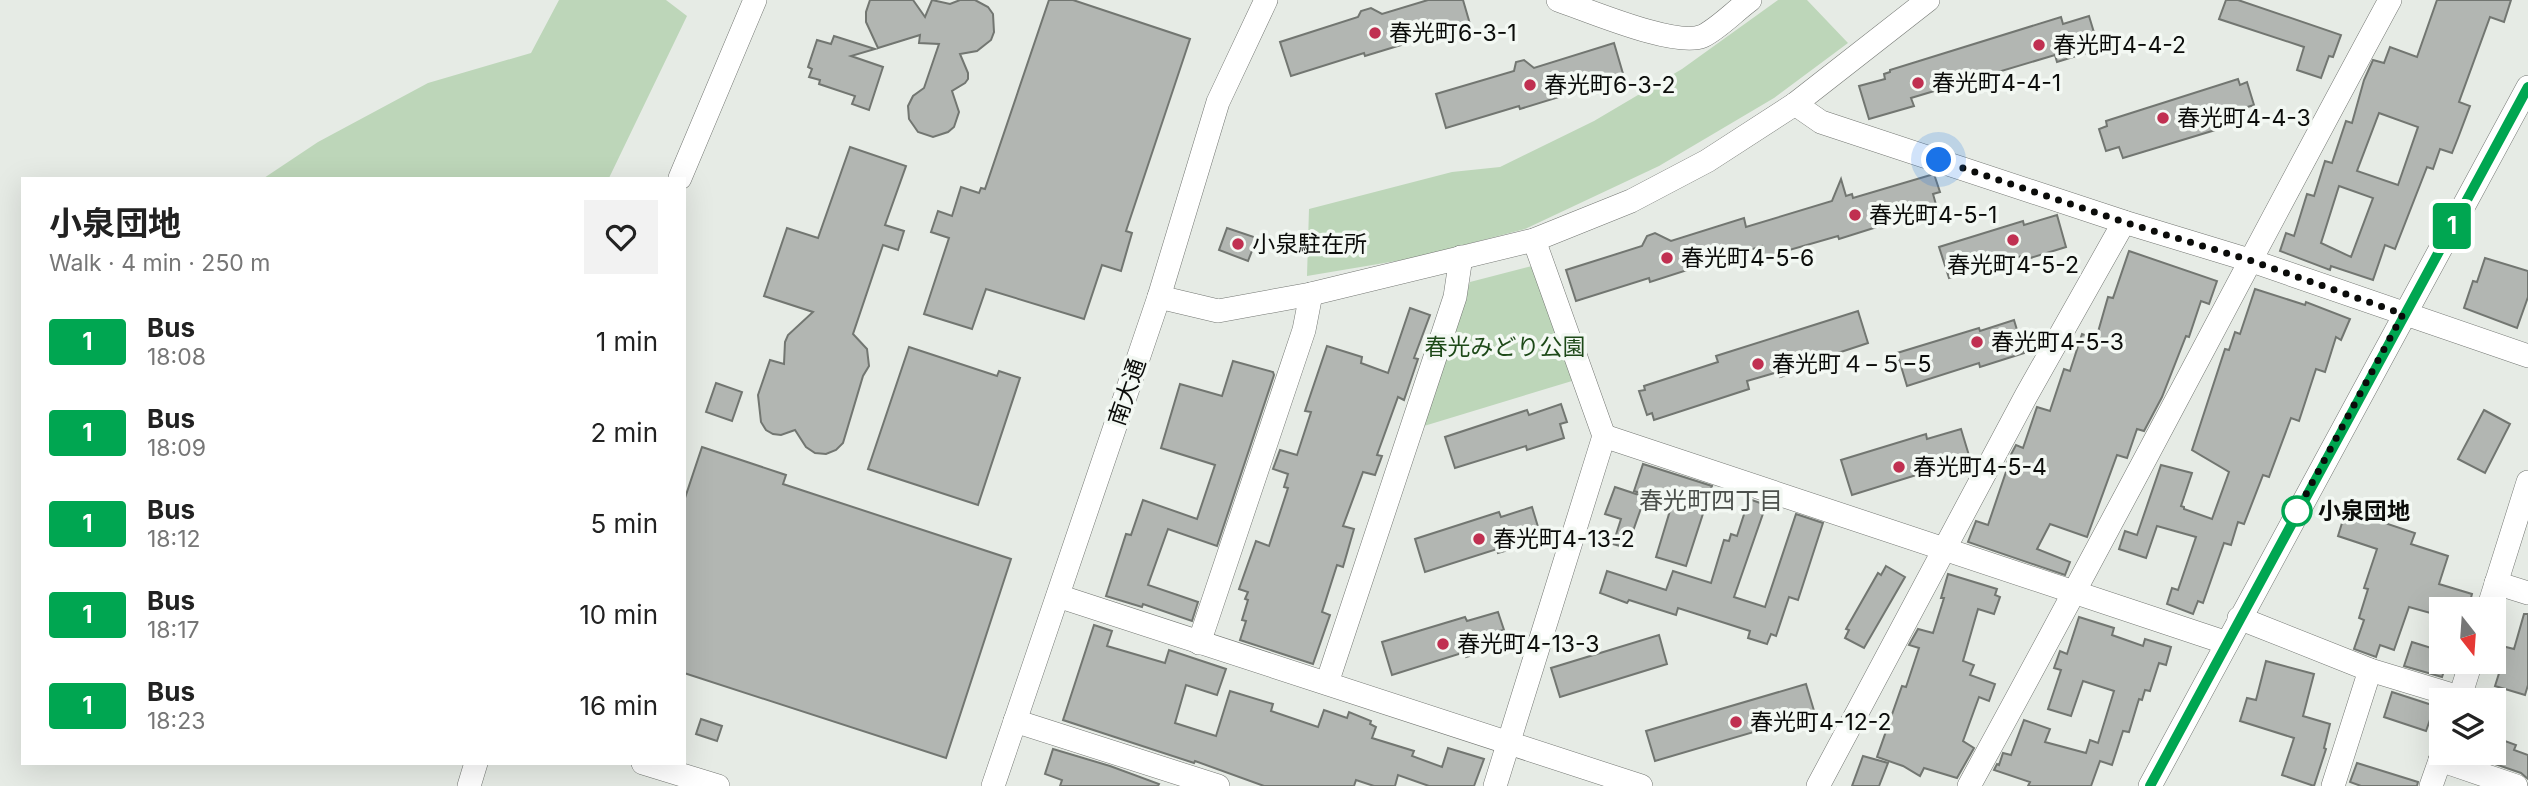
<!DOCTYPE html>
<html lang="en">
<head>
<meta charset="utf-8">
<style>
	body { margin:0; font-family:Inter,"Noto Sans JP",sans-serif; background:#f2f2f2; color:#222; height:100vh; display:flex; flex-direction:column; font-size:26px; white-space:nowrap }
	* { box-sizing:border-box; margin:0 }
	p { font-size:23px; color:#767676 }
	.icon { flex:none; width:38px; height:38px; fill:none; stroke:currentColor; stroke-width:2; stroke-linecap:round; stroke-linejoin:round }
	.map { position:relative; flex:1; overflow:hidden }
	.details { position:absolute; left:21px; top:177px; width:665px; height:588px; display:flex; flex-direction:column; background:#fff; border-radius:0px; box-shadow:0 7px 28px #0002 }
	.details>* { flex:none }
	.badge { padding:0 14px; border-radius:5px; font-size:24px; line-height:46px }
	.needle { width:46px; rotate:163deg }
	.tools { position:absolute; left:2429px; top:597px; display:grid; gap:14px }
	.tools a { display:grid; place-items:center; width:77px; height:77px; border-radius:0px; background:#fff; box-shadow:0 7px 28px #0002; font-size:35px }
	.you { position:absolute; width:35px; height:35px; margin:-18px; border:5px solid #fff; border-radius:50%; background:#1a73e8; box-shadow:0 0 0 10px #1a73e833 }
	.map>.badge { position:absolute; translate:-50% -50%; box-shadow:0 0 0 4px #fff }
	.round { display:grid; place-items:center; flex:none; width:74px; height:74px; border-radius:0px; background:#f2f2f2 }
	.headline { display:flex; align-items:center; justify-content:space-between; height:119px; padding:0 28px }
	h1 { font-size:33px; font-weight:700; line-height:52px }
	ul { padding:0; list-style:none }
	li { display:flex; align-items:center; gap:21px; height:91px; padding:0 28px }
	li div { flex:1 }
	li b { display:block; font-size:26px }
	li em { font-style:normal }
	li .badge { min-width:77px; font-weight:700; text-align:center }
	.map>svg:first-child { display:block }
	.green { fill:#bdd6b9 }
	.building { fill:#b2b6b2; stroke:#727671; stroke-width:2; fill-rule:evenodd }
	.lines { fill:none; stroke-linecap:round; stroke-linejoin:round }
	.minor-casing { stroke:#737672; stroke-width:24 }
	.minor { stroke:#fff; stroke-width:23 }
	.line-casing { stroke:#fff; stroke-width:16 }
	.line { stroke:#00a651; stroke-width:10 }
	.walk { stroke:#0b0c0a; stroke-width:7; stroke-dasharray:0 12.6 }
	.poi-dot { fill:#c03051; stroke:#f3f8f3; stroke-width:2.5 }
	.stop-dot { fill:#fff; stroke:#00a651; stroke-width:3.5 }
	.labels { text-anchor:middle; stroke-width:7; stroke-linejoin:round; paint-order:stroke }
	.poi-label { font-size:23px; fill:#0b0c0a; stroke:#f3f8f3; text-anchor:start }
	.park-label { font-size:23px; fill:#1d4918; stroke:#f3f8f3 }
	.street-label { font-size:23px; fill:#0b0c0a; stroke:#f3f8f3 }
	.stop-label { font-size:23px; font-weight:bold; fill:#0b0c0a; stroke:#f3f8f3; text-anchor:start }
	.neighbourhood-label { font-size:24px; fill:#4d514d; stroke:#f3f8f3 }
</style>
</head>
<body>
<div class="map">
<svg width="2528" height="786" viewBox="0 0 2528 786">
	<rect width="100%" height="100%" fill="#e6ebe5"/>
	<!-- green -->
	<g class="green">
		<path d="M559,0h107l21,16 -78,162h-345l54,-36 110,-59 103,-30z"/>
		<path d="M1778,0h29l41,43 -74,55 -115,68 -134,63 -111,29 -107,18 2,-67 143,-37 48,-5 94,-46 88,-52z"/>
		<path d="M1532,266l40,115 -148,45 46,-144z"/>
	</g>
	<!-- building -->
	<g class="building">
		<path d="M870,0h43l12,17 7,-17 18,4 10,-4h15l13,7 5,7 1,18 -3,8 -14,11 -17,3 8,19v6l-3,4 -13,8 7,21 -5,15 -6,5 -15,5 -15,-5 -9,-13 -1,-13 5,-10 11,-8 15,-44 -20,-1 1,-8 -42,13 -12,-26v-10z"/>
		<path d="M1049,0h24l117,39 -64,192 6,2 -11,38 -19,-6 -18,54 -98,-30 -14,40 -48,-15 25,-76 -18,-6 7,-21 14,5 9,-29 18,6 2,-5 4,1z"/>
		<path d="M1428,0h35l7,24 -105,32 -1,-3 -73,23 -11,-34 78,-25 3,-6 10,-3 11,6z"/>
		<path d="M2226,0h12l103,35 -8,22 -4,-1 -8,22 -24,-8 7,-23 -85,-28z"/>
		<path d="M2437,0h74l-7,22 -14,-5 -31,85 11,4 -12,32 -6,15 -12,-4 -7,20 -6,-2 -32,82 -10,-4 -12,35 -42,-14 -1,4 -50,-19 6,-18 8,3 13,-42 7,2 11,-35 7,2 14,-42 6,2 12,-43 9,-20 11,3 6,-16 27,10zM2379,113l39,14 -20,58 -41,-14zM2339,186l34,12 -22,59 -30,-14z"/>
		<path d="M2089,16l10,33 -42,13 -2,-7 -144,43 3,8 -45,13 -10,-33 26,-7 -1,-5 6,-2v-2l171,-53 2,7z"/>
		<path d="M834,36l41,13 -24,7 32,11 -14,43 -17,-6 3,-8 -36,-12 1,-4 -11,-3 3,-8 -4,-2 9,-27 14,4z"/>
		<path d="M1614,43l10,34 -104,32 -1,-3 -73,22 -10,-34 78,-23 2,-9 8,-2 10,8z"/>
		<path d="M2238,79l2,6 7,-3 7,23 -13,4 4,12 -122,37 -4,-11 -13,4 -7,-22 8,-3 -1,-5z"/>
		<path d="M850,147l56,19 -21,59 19,6 -6,19 -15,-5 -30,89 14,15 2,17 -6,10 -20,67 -7,7 -10,4 -11,-1 -9,-6 -11,-17 -14,5 -8,-1 -7,-4 -5,-8 -3,-27 12,-35 14,4 1,-22 3,-7 25,-23 -49,-16 23,-68 31,10z"/>
		<path d="M1934,174l6,18 -7,2 4,14 -98,31 -1,-3 -73,21 -3,-11 -112,36 -1,-4 -73,23 -10,-31 76,-24 5,-10 8,-3 16,8 73,-23 2,9 86,-26 9,-22 5,17 6,-2 1,4z"/>
		<path d="M2057,215l9,32 -42,13 -2,-4 -73,22 -10,-31 84,-26 1,4z"/>
		<path d="M1227,228l30,10 -9,23 -29,-11z"/>
		<path d="M2129,251l88,30 -8,23 -8,-3 -12,36 -3,-1 -24,61 -18,34 -7,-2 -10,29 -10,-3 -30,82 -37,-13 -13,25 33,13 -5,13 -97,-33 8,-21 12,4 21,-62 -2,-1 9,-17 7,3 14,-41 13,4 14,-42 6,2 12,-37 14,5 12,-42 5,1z"/>
		<path d="M2485,258l43,13v26l-11,31 -53,-20 9,-27 4,1z"/>
		<path d="M2255,289l50,16 1,-3 44,17 -9,21 -5,-3 -11,35 -9,-3 -17,52 -8,-3 -22,59 -6,-2 -19,49 -6,-2 -7,23 -7,-2 -21,60 -5,-2 -5,13 -26,-10 5,-16 6,2 18,-53 -39,-11 -11,32 -27,-9 6,-18 12,4 24,-70 31,8 -11,33 3,1v2l28,10 17,-47 -37,-22 33,-101 4,1 6,-18 5,2z"/>
		<path d="M1410,308l20,7 -16,43 4,1 -14,41 -6,-3 -21,58 5,1 -7,19 -12,-3 -20,54 11,3 -11,38 -6,-2 -15,47 8,3 -17,49 -73,-24 6,-19 -4,-1 6,-20 -3,-1 3,-7 -9,-3 17,-48 13,5 19,-58 -4,-1 4,-13 -15,-5 7,-19 17,5 14,-43 -6,-1 22,-65 35,11 -1,6 27,10z"/>
		<path d="M1858,311l10,32 -70,23 2,5 -20,6 -2,-5 -31,9 2,8 -95,31 -2,-7 -5,2 -8,-24 6,-1 -1,-4 74,-24 -2,-6z"/>
		<path d="M2014,320l10,33 -44,14 -1,-4 -72,23 -10,-33 82,-25 1,3z"/>
		<path d="M909,347l88,29 2,-5 21,7 -42,127 -110,-36z"/>
		<path d="M1233,361l40,11 1,3 -57,171 -49,-17 -20,56 50,17 -6,19 -49,-17 -1,3 -36,-11 20,-62 5,1 12,-35 54,19 18,-54 -54,-17 19,-64 42,12z"/>
		<path d="M716,383l26,9 -10,29 -26,-9z"/>
		<path d="M1561,404l6,18 -7,2 4,14 -37,12 -1,-4 -71,22 -10,-31 82,-27 2,5z"/>
		<path d="M2484,410l26,14 -25,49 -27,-14z"/>
		<path d="M1961,429l10,33 -44,13 -1,-3 -74,23 -11,-35 85,-26 1,5z"/>
		<path d="M702,447l84,28 -3,9 228,75 -65,199 -262,-85v-172z"/>
		<path d="M1643,464l69,22 -26,80 -30,-9 16,-53 -38,-13z"/>
		<path d="M1615,487l30,10 -18,51 -14,-4 8,-25 -16,-5z"/>
		<path d="M1749,499l17,6 -32,92 31,10 31,-93 27,9 -25,77 -9,-3 -13,39 -5,-2 -4,10 -19,-6 2,-7 -72,-23 -2,7 -47,-15 -2,3 -27,-10 7,-22 59,19 7,-19 38,12 13,-43 5,1 2,-7 6,2z"/>
		<path d="M1532,507l10,33 -44,13 -1,-4 -72,23 -10,-33 84,-27 2,5z"/>
		<path d="M2346,510l69,23 -4,11 37,12 -9,28 33,10 -4,15h-27v7l-32,-9 -15,43 -14,-5 -4,12 -22,-8 10,-29 -5,-2 9,-29 -4,-1 13,-39 -39,-13z"/>
		<path d="M1886,566l19,11 -41,71 -19,-10 4,-8 -3,-1 32,-56 3,2z"/>
		<path d="M1948,574l49,15 -2,6 5,2 -6,17 -16,-5 -15,52 11,4 -4,10 25,9 -6,17 -10,-4 -16,44 11,7 -17,30 -33,-10 -4,8 -17,-10 -26,-9 25,-71 4,1 13,-39 -10,-3 9,-16 15,4 11,-35h-3z"/>
		<path d="M1498,612l6,18 -5,1 5,15 -38,11 -1,-5 -73,23 -10,-33 83,-25 2,4z"/>
		<path d="M2524,614h4v71l-3,10 -30,-9 6,-19 -7,-1v-22l20,5z"/>
		<path d="M2079,617l35,11 -2,7 31,11 2,-7 26,8 -5,18 -7,-2 -9,28 -5,-1 -3,10 -3,-1 -10,33 -6,-1 -11,34 -12,-4 -9,25h-63l2,-4 -36,-12 3,-6 2,1 4,-12 8,2 13,-35 26,9 -5,13 41,11 4,-13 8,3 16,-52 -31,-10 -12,35 -23,-7 13,-39 -7,-2 6,-17 7,3z"/>
		<path d="M1094,625l18,6 -5,15 58,17 4,-13 57,19 -9,26 -31,-10 -11,38 41,13 14,-45 43,13 -2,7 47,16 6,-17 23,8 2,-6 22,9 -1,3 6,3 -4,11 42,13 -2,5 30,11 6,-19 36,11 -10,27h-45l-31,-11 -3,11h-21l-18,-6 -2,6h-90l-69,-25 -1,2 -131,-43z"/>
		<path d="M1659,635l8,29 -107,33 -9,-29z"/>
		<path d="M2412,642l29,9v11h6l-5,15 -38,-11z"/>
		<path d="M2266,661l48,13 -11,42 27,8 -6,24 2,1 -12,37 -32,-11 12,-37 -54,-17 7,-23 9,2z"/>
		<path d="M1806,684l9,30 -160,47 -9,-30z"/>
		<path d="M2392,692l43,14 -9,25 -42,-14z"/>
		<path d="M701,719l21,7 -5,15 -21,-7z"/>
		<path d="M2494,737l22,8 -2,5 14,5v24l-7,-6 -55,-19 28,-2z"/>
		<path d="M1053,749l57,17 49,18 -1,2h-98l2,-6 -17,-6z"/>
		<path d="M1863,756l25,7 -9,23h-27z"/>
		<path d="M2357,763l61,19 -1,4h-56l-11,-4z"/>
	</g>
	<g class="lines">
		<!-- minor casing -->
		<g class="minor-casing">
			<g id="minor">
				<path d="M1558,0c30,10 118,48 145,36 16,-8 32,-25 47,-36"/>
				<path d="M1795,104l26,18 303,100 125,38 279,96"/>
				<path d="M680,178l75,-178"/>
				<path d="M1159,297l59,14 93,-17 223,-54 97,-39 76,-40 88,-57 133,-104"/>
				<path d="M1604,436l623,207"/>
				<path d="M2496,583l32,10"/>
				<path d="M1058,596l583,190"/>
				<path d="M2488,609l40,-127"/>
				<path d="M2239,618l131,52 89,27"/>
				<path d="M1199,643l105,-313 7,-36"/>
				<path d="M1327,683l128,-386 6,-40"/>
				<path d="M2459,700l12,-38"/>
				<path d="M1015,721l203,65"/>
				<path d="M2440,760l76,26"/>
				<path d="M643,763l75,23"/>
				<path d="M469,786l7,-23"/>
				<path d="M993,786l166,-489 59,-195 48,-102"/>
				<path d="M1495,786l109,-350 -70,-196"/>
				<path d="M1818,786l208,-390 98,-174"/>
				<path d="M1969,786c143,-260 279,-524 421,-786"/>
				<path d="M2150,786l378,-699"/>
				<path d="M2333,786l37,-116"/>
				<path d="M2431,786l12,-34"/>
			</g>
		</g>
		<!-- minor -->
		<use href="#minor" class="minor"/>
	</g>
	<g class="lines">
		<!-- line casing -->
		<g class="line-casing">
			<path id="line" d="M2150,786l378,-699"/>
		</g>
		<!-- line -->
		<use href="#line" class="line"/>
		<!-- walk -->
		<path class="walk" d="M1939,160l185,62 125,38 154,54 -106,197"/>
	</g>
	<!-- markers -->
	<g class="poi-dot">
		<circle cx="1375" cy="33" r="7"/>
		<circle cx="2039" cy="45" r="7"/>
		<circle cx="1918" cy="83" r="7"/>
		<circle cx="1530" cy="85" r="7"/>
		<circle cx="2163" cy="118" r="7"/>
		<circle cx="1855" cy="215" r="7"/>
		<circle cx="2013" cy="240" r="7"/>
		<circle cx="1238" cy="244" r="7"/>
		<circle cx="1667" cy="258" r="7"/>
		<circle cx="1977" cy="342" r="7"/>
		<circle cx="1758" cy="364" r="7"/>
		<circle cx="1899" cy="467" r="7"/>
		<circle cx="1479" cy="539" r="7"/>
		<circle cx="1443" cy="644" r="7"/>
		<circle cx="1736" cy="722" r="7"/>
	</g>
	<circle class="stop-dot" cx="2297" cy="511" r="14"/>
	<g class="labels">
		<!-- poi labels -->
		<g class="poi-label">
			<text x="1389" y="41">春光町6-3-1</text>
			<text x="2053" y="53">春光町4-4-2</text>
			<text x="1932" y="91">春光町4-4-1</text>
			<text x="1544" y="93">春光町6-3-2</text>
			<text x="2177" y="126">春光町4-4-3</text>
			<text x="1869" y="223">春光町4-5-1</text>
			<text x="1252" y="252">小泉駐在所</text>
			<text x="1681" y="266">春光町4-5-6</text>
			<text x="2013" y="273" text-anchor="middle">春光町4-5-2</text>
			<text x="1991" y="350">春光町4-5-3</text>
			<text x="1772" y="372">春光町４−５−5</text>
			<text x="1913" y="475">春光町4-5-4</text>
			<text x="1493" y="547">春光町4-13-2</text>
			<text x="1457" y="652">春光町4-13-3</text>
			<text x="1750" y="730">春光町4-12-2</text>
		</g>
		<!-- park labels -->
		<g class="park-label">
			<text x="1505" y="355">春光みどり公園</text>
		</g>
		<!-- street labels -->
		<g class="street-label">
			<text transform="translate(1127 392) rotate(-71)" y="8">南大通</text>
		</g>
		<!-- stop labels -->
		<g class="stop-label">
			<text x="2318" y="519">小泉団地</text>
		</g>
		<!-- neighbourhood labels -->
		<g class="neighbourhood-label">
			<text x="1711" y="509">春光町四丁目</text>
		</g>
	</g>
</svg>
<div class="tools">
<a><svg class="needle" viewBox="-14 -14 28 28"><path d="M0-13l5 13h-10z" fill="#e53935"/><path d="M0 13l5-13h-10z" fill="#767676"/></svg></a>
<a><svg class="icon" aria-label="layers" viewBox="0 0 24 24"><path d="M12 4l9 5-9 5-9-5zM3 14l9 5 9-5"/></svg></a>
</div>
<div class="you" style="left:1939px;top:160px"></div>
<b class="badge" style="left:2452px;top:226px;background:#00a651;color:#fff">1</b>
<section class="details">
<div class="headline"><div><h1>小泉団地</h1><p>Walk · 4 min · 250 m</p></div><a class="round"><svg class="icon" aria-label="heart" viewBox="0 0 24 24"><path d="M12 20l-8-8c-3-5 5-10 8-4 3-6 11-1 8 4z"/></svg></a></div>
<ul>
<li><span class="badge" style="background:#00a651;color:#fff">1</span><div><b>Bus</b><p>18:08</p></div><em>1 min</em></li>
<li><span class="badge" style="background:#00a651;color:#fff">1</span><div><b>Bus</b><p>18:09</p></div><em>2 min</em></li>
<li><span class="badge" style="background:#00a651;color:#fff">1</span><div><b>Bus</b><p>18:12</p></div><em>5 min</em></li>
<li><span class="badge" style="background:#00a651;color:#fff">1</span><div><b>Bus</b><p>18:17</p></div><em>10 min</em></li>
<li><span class="badge" style="background:#00a651;color:#fff">1</span><div><b>Bus</b><p>18:23</p></div><em>16 min</em></li>
</ul>
</section>
</div>
</body>
</html>
